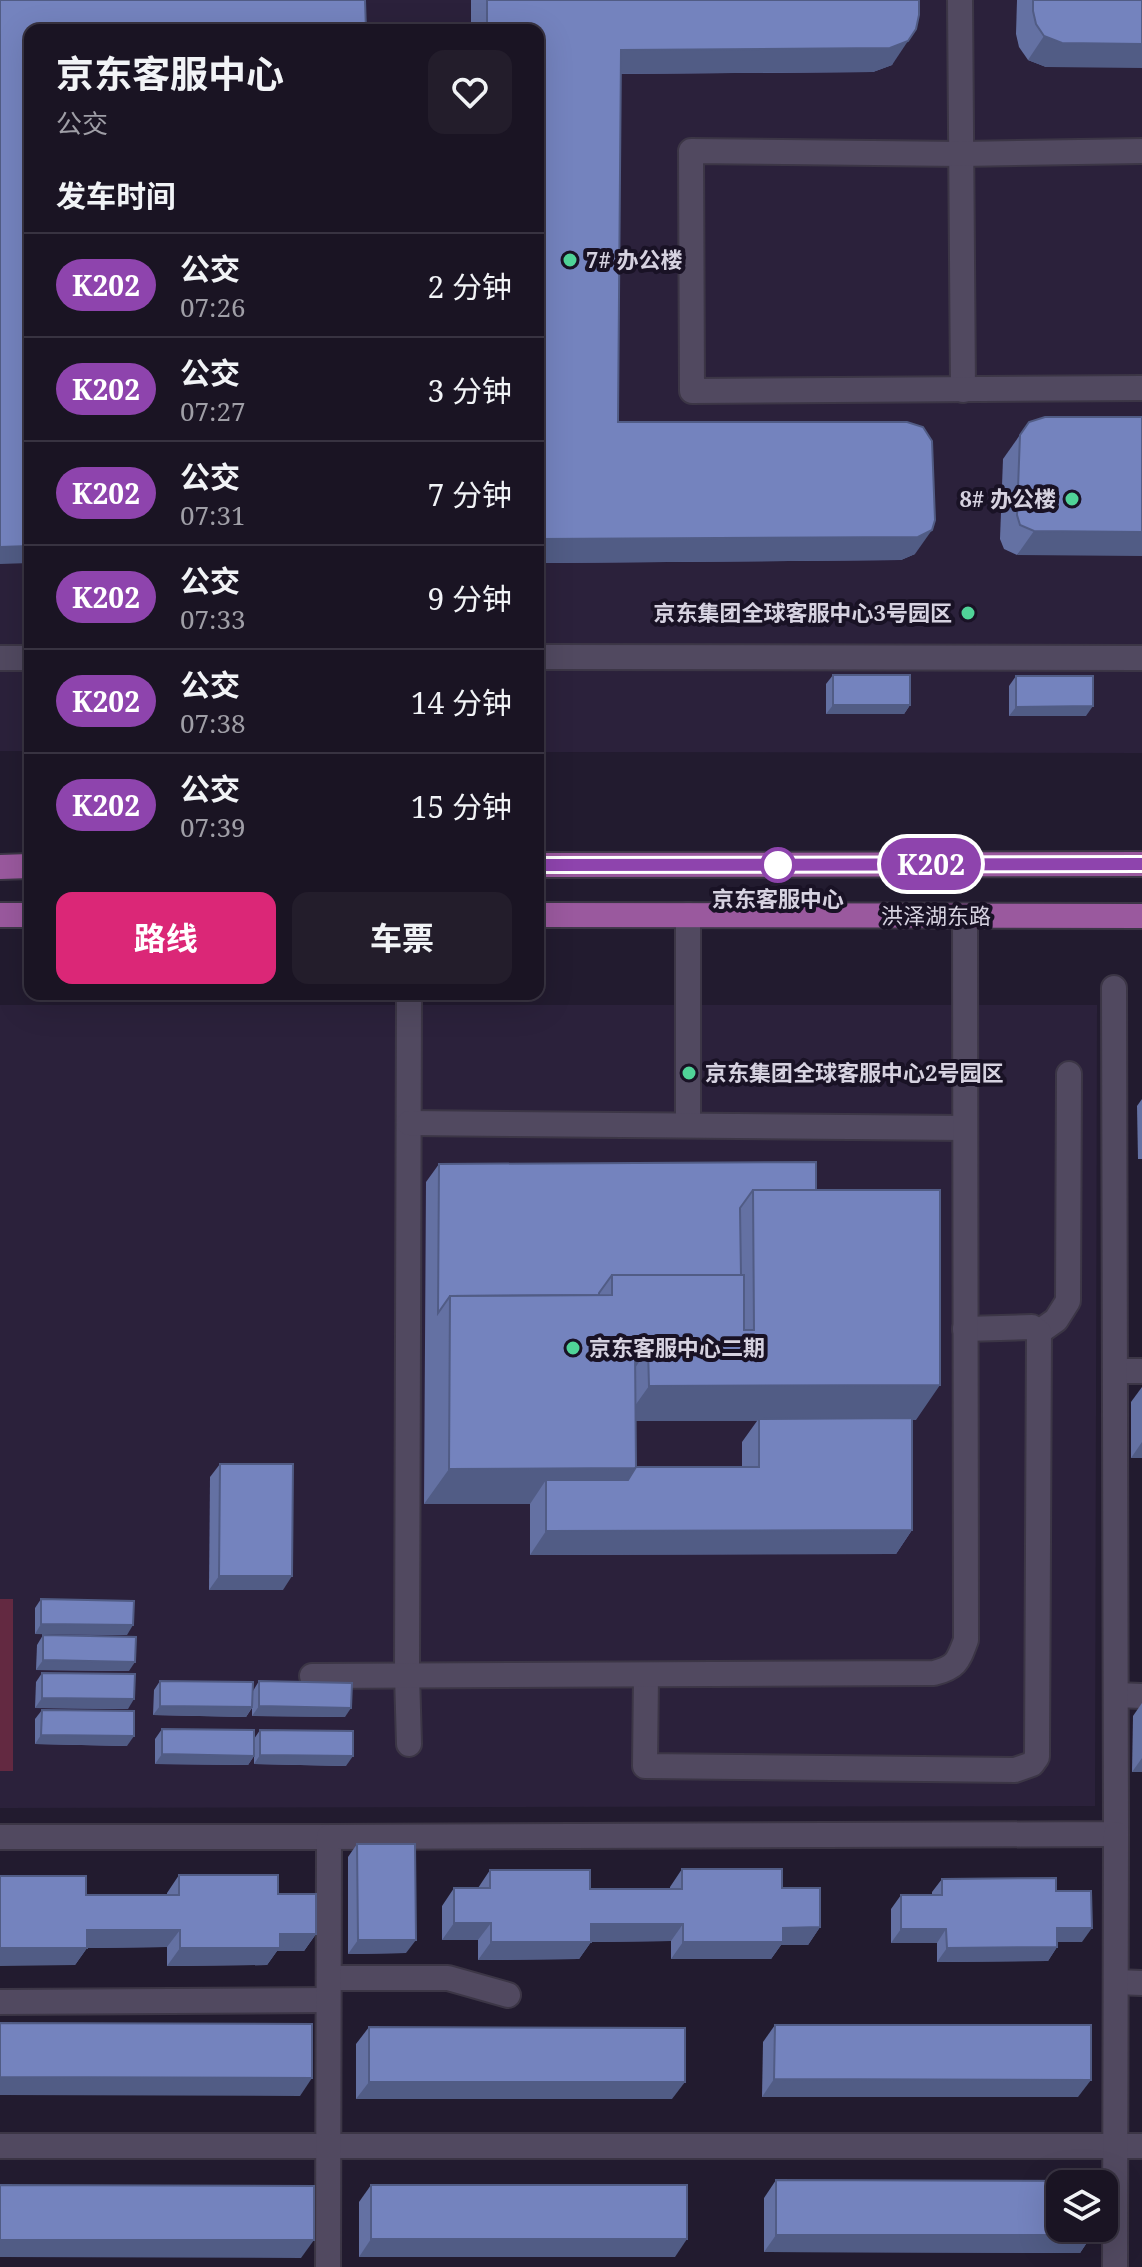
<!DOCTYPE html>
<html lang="zh">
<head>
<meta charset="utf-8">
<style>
	body { margin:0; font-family:"Noto Serif","Noto Sans SC",serif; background:#231d2b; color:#f1f3f6; height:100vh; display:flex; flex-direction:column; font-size:30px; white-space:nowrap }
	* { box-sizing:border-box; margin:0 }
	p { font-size:26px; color:#9f9ea6 }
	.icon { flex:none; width:44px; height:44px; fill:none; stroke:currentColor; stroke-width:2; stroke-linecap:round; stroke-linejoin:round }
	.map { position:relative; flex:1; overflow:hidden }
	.drawer { position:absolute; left:24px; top:24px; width:520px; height:976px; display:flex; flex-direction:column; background:#1a1423; border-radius:16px; box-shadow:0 8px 32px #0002,0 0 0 2px #383341 }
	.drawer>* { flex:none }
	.badge { padding:0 16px; border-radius:26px; font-size:28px; line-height:52px }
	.controls { position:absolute; left:1046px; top:2170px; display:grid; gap:16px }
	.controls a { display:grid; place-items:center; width:72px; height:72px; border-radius:16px; background:#1a1423; box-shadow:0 8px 32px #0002,0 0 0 2px #383341; font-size:40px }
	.map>.badge { position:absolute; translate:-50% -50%; box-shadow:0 0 0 4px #fff }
	h2 { padding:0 32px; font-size:30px; line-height:72px }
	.round { display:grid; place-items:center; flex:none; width:84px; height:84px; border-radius:16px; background:#231d2b }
	.headline { display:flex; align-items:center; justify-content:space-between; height:136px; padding:0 32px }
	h1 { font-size:38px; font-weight:700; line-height:60px }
	.primary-button { display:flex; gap:16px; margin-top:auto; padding:16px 32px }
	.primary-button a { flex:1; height:92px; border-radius:16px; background:#db2777; color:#fff; font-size:32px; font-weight:700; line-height:92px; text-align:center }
	.primary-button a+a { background:#231d2b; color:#f1f3f6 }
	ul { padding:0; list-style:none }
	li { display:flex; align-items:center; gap:24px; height:104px; padding:0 32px; border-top:2px solid #383341 }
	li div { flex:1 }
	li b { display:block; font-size:30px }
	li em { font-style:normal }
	li .badge { min-width:88px; font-weight:700; text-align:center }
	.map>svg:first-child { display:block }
	.built { fill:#2b213b }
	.green { fill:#632941 }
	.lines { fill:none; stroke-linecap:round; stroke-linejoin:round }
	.minor-casing { stroke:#3c3646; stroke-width:28 }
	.major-casing { stroke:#3c3646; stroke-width:28 }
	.minor { stroke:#514960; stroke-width:24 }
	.major { stroke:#9a599e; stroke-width:24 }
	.wall { fill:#6471a3; fill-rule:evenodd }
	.shaded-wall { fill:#515c85 }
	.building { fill:#7483be; stroke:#515c85; stroke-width:2 }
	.line-casing { stroke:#fff; stroke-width:18 }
	.line { stroke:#8e44ad; stroke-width:12 }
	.poi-dot { fill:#50d398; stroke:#191225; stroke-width:3 }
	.stop-dot { fill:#fff; stroke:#8e44ad; stroke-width:4 }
	.labels { text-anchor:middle; stroke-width:8; stroke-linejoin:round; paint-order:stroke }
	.poi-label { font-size:22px; font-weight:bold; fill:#d6d2e0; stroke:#191225; text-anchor:start }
	.stop-label { font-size:22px; font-weight:bold; fill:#d6d2e0; stroke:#191225 }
	.street-label { font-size:22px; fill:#d6d2e0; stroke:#191225 }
</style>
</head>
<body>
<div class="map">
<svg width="1142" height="2267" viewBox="0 0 1142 2267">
	<rect width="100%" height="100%" fill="#221b2f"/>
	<!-- built -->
	<g class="built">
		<path d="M0,0h1142v753l-604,-1v-722h-508v721h-30z"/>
		<path d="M0,1005h1097l-2,801 -1095,2z"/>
	</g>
	<!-- green -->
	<rect class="green" x="0" y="1599" width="13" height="172"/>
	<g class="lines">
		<!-- minor casing -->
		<g class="minor-casing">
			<g id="minor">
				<path d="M960,0l3,390"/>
				<path d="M1142,151l-181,3 -270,-3 1,240 450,-3"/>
				<path d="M538,657l604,1"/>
				<path d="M0,658h30"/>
				<path d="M688,915v210"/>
				<path d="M409,994l-2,681 2,69"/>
				<path d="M409,1123l556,5"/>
				<path d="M1039,1332l17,-12 12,-19 1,-227"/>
				<path d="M1115,1371h27"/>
				<path d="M646,1675l-1,91 370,4 17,-6 5,-7 2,-425 -7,-5 -67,2"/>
				<path d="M312,1676l622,-3c23,-6 24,-12 32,-33l-1,-723"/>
				<path d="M1116,1695l26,1"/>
				<path d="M0,1837h329"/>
				<path d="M329,1978h119l60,17"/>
				<path d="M1116,1982l26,1"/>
				<path d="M0,2002l328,-2"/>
				<path d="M0,2146h1142"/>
				<path d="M328,2267l1,-430 787,-3 -2,-846"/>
				<path d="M1115,2267l1,-433"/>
			</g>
		</g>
		<!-- major casing -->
		<g class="major-casing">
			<g id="major">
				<path d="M538,865l604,-1"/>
				<path d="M0,867l30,-1"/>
				<path d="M0,915h30"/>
				<path d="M538,915l604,1"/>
			</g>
		</g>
		<!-- minor -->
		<use href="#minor" class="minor"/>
		<!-- major -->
		<use href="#major" class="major"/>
	</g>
	<!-- wall -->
	<g class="wall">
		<path d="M471,0h448l-27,65 -19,7 -252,2 -3,348 297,132 -14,6 -363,3v-533h-67z"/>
		<path d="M1017,0h125l-96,67 -18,-7 -9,-13 -3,-13z"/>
		<path d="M1142,417l-125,138 -13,-6 -4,-10 3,-80 26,-37z"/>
		<path d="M833,675l77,30 -6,9h-78v-30z"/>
		<path d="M1016,676l70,40h-77v-30z"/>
		<path d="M1142,1099v60h-4l-1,-53z"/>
		<path d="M439,1164l377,26 100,230h-4v110l-16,24 -366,1v-51h-106l2,-322zM636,1421h121l-15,21v25h-106z"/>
		<path d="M1142,1387v71h-11v-56z"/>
		<path d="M220,1464l63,126h-74l1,-113z"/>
		<path d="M41,1599l86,36 -92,-1v-26z"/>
		<path d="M43,1635l86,36 -93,-1 1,-25z"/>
		<path d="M42,1673l86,36 -93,-1 1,-26z"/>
		<path d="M160,1681l93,10 6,-10 86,36 -93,-1v-8l-6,9 -93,-2 1,-25z"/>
		<path d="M1142,1703v69h-10l1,-56z"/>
		<path d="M42,1710l85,36 -92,-2v-25z"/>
		<path d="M162,1729l92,10 6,-9 86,36 -92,-2v-8l-6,9 -93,-1v-25z"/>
		<path d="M357,1844l49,109 -58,1v-97z"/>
		<path d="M682,1869l100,19 38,39 -12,18h-27l-10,14h-100v-18l-80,1 -12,17 -101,1v-20h-36v-34l12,-18h24l12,-18 100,19h80v-2z"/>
		<path d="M179,1875l99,19 38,40 -12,17h-27l-10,14 -100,1v-19l-80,1 -12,17 11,-70h81v-2z"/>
		<path d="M942,1879l114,12 26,51h-25v5l-9,14 -111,1v-19h-46v-34l10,-14h31v-3z"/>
		<path d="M775,2025l303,72h-316l1,-55z"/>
		<path d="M369,2027l303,72h-316v-55z"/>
		<path d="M776,2180l316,55 -12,18 -316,-1v-54z"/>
		<path d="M371,2185l304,72h-316v-55z"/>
	</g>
	<!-- shaded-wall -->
	<g class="shaded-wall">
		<path d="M1044,36l98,8v24l-96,-1 -18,-7z"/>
		<path d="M908,41l-16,24 -19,7 -269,2 17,-24z"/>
		<path d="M932,530l-17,24 -14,6 -363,3v-24z"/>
		<path d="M1034,531l108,1v24l-125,-1z"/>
		<path d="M30,546v17l-30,1v-17z"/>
		<path d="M833,705h77l-6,9h-78z"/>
		<path d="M1093,706l-7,10h-77l7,-9z"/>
		<path d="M635,1349h13l-24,35z"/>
		<path d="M940,1385l-24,35 -157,1v-2l-2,2h-133l25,-35z"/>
		<path d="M1142,1442v16h-11z"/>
		<path d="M636,1468l-25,35 -65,-23 -16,24h-106l25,-35z"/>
		<path d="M912,1530l-16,24 -366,1 16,-24z"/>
		<path d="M219,1576h73l-9,14h-74z"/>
		<path d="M41,1624l92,1 -6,10 -92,-1z"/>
		<path d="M43,1660l92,2 -6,9 -93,-1z"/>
		<path d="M42,1698l92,1 -6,10 -93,-1z"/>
		<path d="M160,1706l92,1 -6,10 -93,-2z"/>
		<path d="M259,1706l92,2 -6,9 -93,-1z"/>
		<path d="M41,1735l93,1 -7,10 -92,-2z"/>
		<path d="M162,1754l92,2 -6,9 -93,-1z"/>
		<path d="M260,1755l93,1 -7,10 -92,-2z"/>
		<path d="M1142,1758v14h-10z"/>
		<path d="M454,1923h37l-13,17h-36z"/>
		<path d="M591,1924h92l-12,17 -80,1 -12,17 -101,1 13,-18z"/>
		<path d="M820,1927l-12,18h-27l-10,14h-100l12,-17 100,-14z"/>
		<path d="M1057,1928h35l-10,14h-34z"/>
		<path d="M901,1929h45l-9,14h-46z"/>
		<path d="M87,1930h93l-13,17 -80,1 -12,17 -75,1v-18z"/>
		<path d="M280,1934h36l-12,17h-27l-10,14 -100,1 13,-18z"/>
		<path d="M358,1940h58l-10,13 -58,1z"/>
		<path d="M1057,1947l-9,14 -111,1 10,-14z"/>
		<path d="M0,2077l312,1 -12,18 -300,-1z"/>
		<path d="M774,2079l317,1 -13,17h-316z"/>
		<path d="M369,2082h316l-13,17h-316z"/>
		<path d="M776,2235h316l-12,18 -316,-1z"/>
		<path d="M371,2239h316l-12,18h-316z"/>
		<path d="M0,2240h314l-13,18 -301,-1z"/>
	</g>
	<!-- building -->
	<g class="building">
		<path d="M0,0h365l1,30h-336v516l-30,1z"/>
		<path d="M487,0h432v15l-3,14 -8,12 -18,7 -269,2 -3,372h289l16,5 9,14 3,79 -3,10 -14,7 -380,2v-509h-51z"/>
		<path d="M1033,0h109v44l-80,-1 -18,-7 -8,-12 -3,-13z"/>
		<path d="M1045,417h97v115l-108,-1 -14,-6 -3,-10 3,-80 9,-13z"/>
		<rect x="833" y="675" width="77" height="30"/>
		<path d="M1016,676h77v30l-77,1z"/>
		<path d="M816,1162v28h-63l-13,18 1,67h-129l-13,18v2l-149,1 -12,17 1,-149z"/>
		<path d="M753,1190h187v195l-291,1 -1,-37h-13l1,119 -187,1 1,-173 162,-1v-20h132v55h10z"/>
		<path d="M912,1418v112l-366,1v-51h82l8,-13h123v-48z"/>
		<path d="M220,1464h73l-1,112h-73z"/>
		<path d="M41,1599l93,2 -1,24 -92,-1z"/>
		<path d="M43,1635l93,2 -1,25 -92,-2z"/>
		<path d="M42,1673l93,1 -1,25 -92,-1z"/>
		<path d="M160,1681l93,1 -1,25 -92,-1z"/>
		<path d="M259,1681l93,2 -1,25 -92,-2z"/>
		<path d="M42,1710l92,1v25l-93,-1z"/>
		<path d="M162,1729l92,1v26l-92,-2z"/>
		<path d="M260,1730l93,1v25l-93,-1z"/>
		<path d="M357,1844h58l1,96h-58z"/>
		<path d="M682,1869h100v19h38v39l-37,1v14h-100v-18h-92v18h-100v-19h-37v-35h36v-18h100v19h92z"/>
		<path d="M179,1875h99v19h38v40h-36v14h-100v-18h-93v18h-87v-72h86v19h93z"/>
		<path d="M1056,1878v13h35l1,37h-35v19l-110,1 -1,-19h-45v-34h41v-16z"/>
		<path d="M0,2023l312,1v54l-312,-1z"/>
		<path d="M775,2025h316v55l-317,-1z"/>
		<path d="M369,2027l316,1v54h-316z"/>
		<path d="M776,2180l316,1v3h-32v44h32v7h-316z"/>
		<path d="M0,2185l314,1v54h-314z"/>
		<rect x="371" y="2185" width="316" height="54"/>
	</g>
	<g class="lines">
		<!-- line casing -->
		<g class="line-casing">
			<path id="line" d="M538,865l604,-1"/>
		</g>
		<!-- line -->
		<use href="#line" class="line"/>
	</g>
	<!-- markers -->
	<g class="poi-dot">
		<circle cx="570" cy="260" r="8"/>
		<circle cx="1072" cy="499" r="8"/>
		<circle cx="968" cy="613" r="8"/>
		<circle cx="689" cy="1073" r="8"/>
		<circle cx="573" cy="1348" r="8"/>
	</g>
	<circle class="stop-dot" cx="778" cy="865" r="16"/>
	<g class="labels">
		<!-- poi labels -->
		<g class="poi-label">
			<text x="586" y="268">7# 办公楼</text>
			<text x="1056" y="507" text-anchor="end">8# 办公楼</text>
			<text x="952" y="621" text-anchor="end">京东集团全球客服中心3号园区</text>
			<text x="705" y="1081">京东集团全球客服中心2号园区</text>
			<text x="589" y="1356">京东客服中心二期</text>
		</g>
		<!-- stop labels -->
		<g class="stop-label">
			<text x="778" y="907">京东客服中心</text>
		</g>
		<!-- street labels -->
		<g class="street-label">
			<text x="936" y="924">洪泽湖东路</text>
		</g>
	</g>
</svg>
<div class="controls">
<a><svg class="icon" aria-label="layers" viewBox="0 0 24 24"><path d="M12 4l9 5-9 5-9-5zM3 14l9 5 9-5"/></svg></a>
</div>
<b class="badge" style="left:931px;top:864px;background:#8e44ad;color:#fff">K202</b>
<section class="drawer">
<div class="headline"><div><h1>京东客服中心</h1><p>公交</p></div><a class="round"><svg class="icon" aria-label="heart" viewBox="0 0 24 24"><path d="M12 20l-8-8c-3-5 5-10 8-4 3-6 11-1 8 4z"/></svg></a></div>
<h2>发车时间</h2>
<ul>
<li><span class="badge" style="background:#8e44ad;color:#fff">K202</span><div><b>公交</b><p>07:26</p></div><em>2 分钟</em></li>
<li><span class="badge" style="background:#8e44ad;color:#fff">K202</span><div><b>公交</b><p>07:27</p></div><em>3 分钟</em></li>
<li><span class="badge" style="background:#8e44ad;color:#fff">K202</span><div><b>公交</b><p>07:31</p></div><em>7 分钟</em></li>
<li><span class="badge" style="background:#8e44ad;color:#fff">K202</span><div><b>公交</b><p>07:33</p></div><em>9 分钟</em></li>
<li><span class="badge" style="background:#8e44ad;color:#fff">K202</span><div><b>公交</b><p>07:38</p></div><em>14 分钟</em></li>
<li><span class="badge" style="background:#8e44ad;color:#fff">K202</span><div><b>公交</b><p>07:39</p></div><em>15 分钟</em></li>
</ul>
<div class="primary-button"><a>路线</a><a>车票</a></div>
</section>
</div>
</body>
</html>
